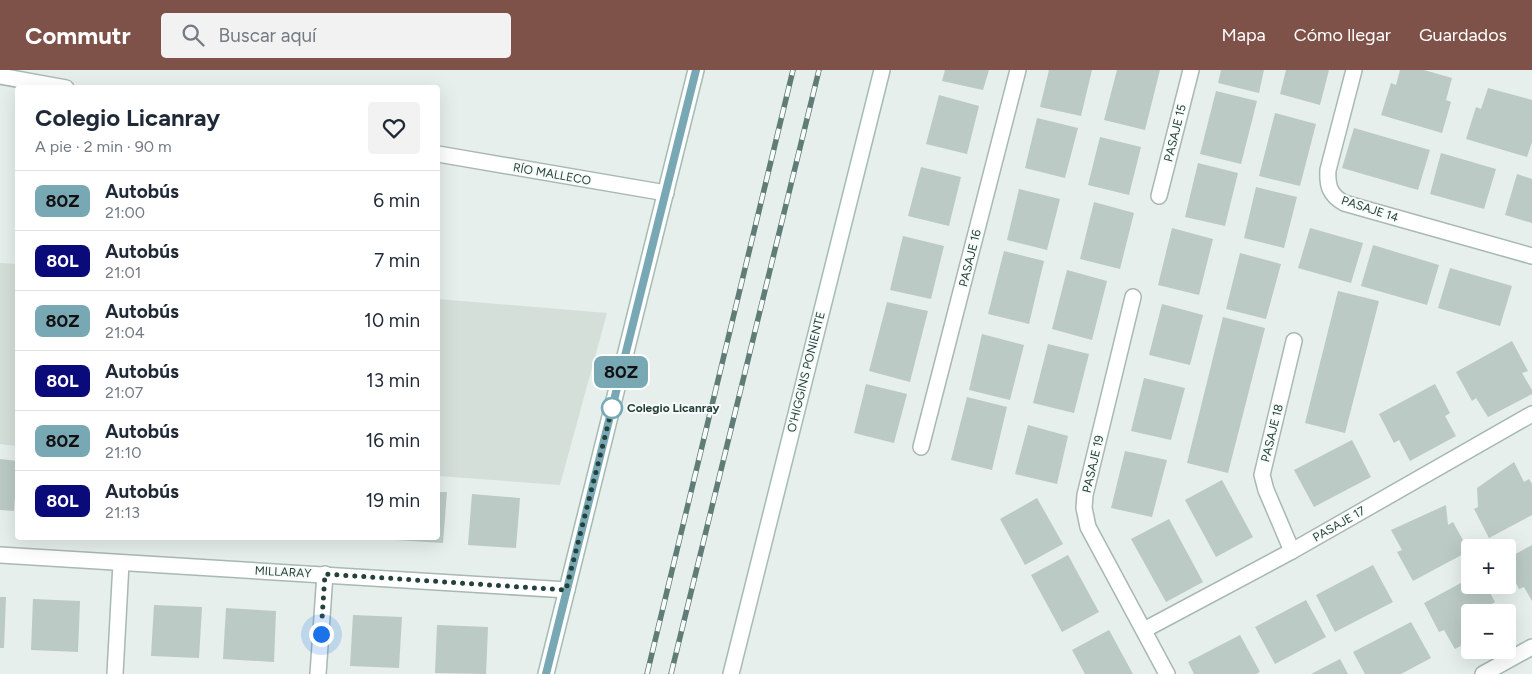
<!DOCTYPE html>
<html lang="es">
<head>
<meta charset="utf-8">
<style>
	body { margin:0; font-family:Figtree,sans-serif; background:#f2f2f3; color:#1f2937; height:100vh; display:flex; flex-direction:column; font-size:19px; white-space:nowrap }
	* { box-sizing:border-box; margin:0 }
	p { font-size:16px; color:#747a83 }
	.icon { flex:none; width:28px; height:28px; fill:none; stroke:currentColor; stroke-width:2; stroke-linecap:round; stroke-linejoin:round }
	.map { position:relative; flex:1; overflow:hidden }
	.details { position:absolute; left:15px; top:15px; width:425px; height:455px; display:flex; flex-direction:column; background:#fff; border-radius:5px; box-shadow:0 5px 20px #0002 }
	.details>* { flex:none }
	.badge { padding:0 10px; border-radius:8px; font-size:18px; line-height:32px }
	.tools { position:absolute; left:1461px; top:469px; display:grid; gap:10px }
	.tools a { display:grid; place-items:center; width:55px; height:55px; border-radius:5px; background:#fff; box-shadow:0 5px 20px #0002; font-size:25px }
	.you { position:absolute; width:25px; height:25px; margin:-12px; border:4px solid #fff; border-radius:50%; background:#1a73e8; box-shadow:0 0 0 8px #1a73e833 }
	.map>.badge { position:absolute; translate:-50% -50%; box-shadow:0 0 0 2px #fff }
	.round { display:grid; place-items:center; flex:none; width:52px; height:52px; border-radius:5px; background:#f2f2f3 }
	.head { display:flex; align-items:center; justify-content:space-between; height:85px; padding:0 20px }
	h1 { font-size:24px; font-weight:700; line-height:38px }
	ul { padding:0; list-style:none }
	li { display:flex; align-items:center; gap:15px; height:60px; padding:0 20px; border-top:1px solid #e0e1e3 }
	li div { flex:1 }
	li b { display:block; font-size:19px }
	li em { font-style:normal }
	li .badge { min-width:55px; font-weight:700; text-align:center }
	header { display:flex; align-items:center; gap:30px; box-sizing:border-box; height:70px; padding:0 25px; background:#7f5249; color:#fff }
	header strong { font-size:24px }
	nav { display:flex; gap:28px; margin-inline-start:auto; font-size:18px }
	.search { width:350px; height:45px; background:#f2f2f3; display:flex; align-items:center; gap:12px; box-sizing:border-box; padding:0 18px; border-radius:5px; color:#747a83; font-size:19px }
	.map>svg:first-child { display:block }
	.built { fill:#d4dfda }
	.building { fill:#bbcac4 }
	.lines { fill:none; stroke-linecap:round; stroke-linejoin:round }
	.street-casing { stroke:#a8b8b2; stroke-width:18 }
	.secondary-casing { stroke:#a4bbb3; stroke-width:18 }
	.street { stroke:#fff; stroke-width:15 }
	.secondary { stroke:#fff; stroke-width:15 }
	.rail-casing { stroke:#5f7d75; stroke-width:5.5 }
	.rail { stroke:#f7fbf9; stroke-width:4; stroke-dasharray:11; stroke-linecap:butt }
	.line-casing { stroke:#fff; stroke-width:11 }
	.line { stroke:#79a8b5; stroke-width:8 }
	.walk { stroke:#24423a; stroke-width:5; stroke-dasharray:0 9 }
	.stop-dot { fill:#fff; stroke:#79a8b5; stroke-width:2.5 }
	.labels { text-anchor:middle; stroke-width:4; stroke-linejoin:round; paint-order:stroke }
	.street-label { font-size:12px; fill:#24423a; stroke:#f7fbf9 }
	.stop-label { font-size:12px; font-weight:bold; fill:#24423a; stroke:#f7fbf9; text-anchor:start }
</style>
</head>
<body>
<header>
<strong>Commutr</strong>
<div class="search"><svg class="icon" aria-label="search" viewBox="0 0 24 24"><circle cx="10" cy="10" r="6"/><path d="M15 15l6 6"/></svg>Buscar aquí</div>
<nav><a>Mapa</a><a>Cómo llegar</a><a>Guardados</a></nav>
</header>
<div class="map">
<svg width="1532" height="604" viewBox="0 0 1532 604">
	<rect width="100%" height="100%" fill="#e6efeb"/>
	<!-- built -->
	<g class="built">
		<path d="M0,193l17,1v182l-17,-2z"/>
		<path d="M438,229l169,14 -47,172 -122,-9z"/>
	</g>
	<!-- building -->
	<g class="building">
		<path d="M945,0h44l-6,20 -41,-9z"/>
		<path d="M1049,0h43l-11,46 -41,-9z"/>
		<path d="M1117,0h43l-15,60 -41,-10z"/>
		<path d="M1221,0h43l-5,23 -41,-10z"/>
		<path d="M1286,0h43l-9,35 -40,-11z"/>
		<path d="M1400,0h24l28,8 -6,22 5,2 -9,31 -61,-18 10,-32 5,2z"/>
		<path d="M1488,18l44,12v42l-5,15 -61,-18 10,-32 5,2z"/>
		<path d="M1216,21l41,10 -16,63 -41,-10z"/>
		<path d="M939,25l40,11 -12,48 -41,-10z"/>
		<path d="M1275,43l41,11 -16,62 -41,-10z"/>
		<path d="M1037,48l41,10 -13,50 -40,-10z"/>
		<path d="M1354,58l76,22 -12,40 -76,-22z"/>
		<path d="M1100,67l41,10 -12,48 -41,-10z"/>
		<path d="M1441,83l55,16 -12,40 -54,-15z"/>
		<path d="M1198,93l40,10 -13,53 -40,-9z"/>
		<path d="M921,97l40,10 -12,49 -41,-10z"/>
		<path d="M1517,104l15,5v44l-27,-8z"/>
		<path d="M1256,117l41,10 -13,51 -40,-10z"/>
		<path d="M1019,119l41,10 -13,51 -40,-10z"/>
		<path d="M1094,132l40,11 -14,56 -40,-10z"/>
		<path d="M1172,158l41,11 -14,56 -41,-10z"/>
		<path d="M1310,158l53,15 -12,40 -53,-15z"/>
		<path d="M903,166l41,10 -13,53 -41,-9z"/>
		<path d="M1373,175l66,20 -12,40 -66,-19z"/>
		<path d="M1004,181l40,10 -15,63 -41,-10z"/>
		<path d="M1240,183l41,11 -15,55 -40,-10z"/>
		<path d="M1450,198l62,18 -12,40 -62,-18z"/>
		<path d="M1067,200l40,11 -15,59 -40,-11z"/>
		<path d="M1338,221l41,10 -34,132 -40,-10z"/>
		<path d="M887,232l41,9 -18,71 -41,-11z"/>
		<path d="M1162,234l41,11 -13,50 -41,-10z"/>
		<path d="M1223,247l42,11 -37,145 -41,-10z"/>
		<path d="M982,264l42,11 -14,55 -41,-10z"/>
		<path d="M1512,271l16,30 -6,2 10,17v4l-44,23 -12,-19 -4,3 -16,-29z"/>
		<path d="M1048,274l41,10 -15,59 -41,-10z"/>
		<path d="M1144,308l41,10 -14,52 -40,-9z"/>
		<path d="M866,314l41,10 -13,49 -40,-10z"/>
		<path d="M1435,314l15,29 -5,3 11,20 -46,25 -11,-21 -5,3 -15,-29z"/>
		<path d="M967,327l40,10 -15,63 -41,-10z"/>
		<path d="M1028,355l40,11 -11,48 -42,-10z"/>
		<path d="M1352,370l19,37 -57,30 -20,-37z"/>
		<path d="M1125,381l42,9 -15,57 -41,-9z"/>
		<path d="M0,389l18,2 -4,50 -14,-1z"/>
		<path d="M1514,392l10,20 5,-3 3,5v31l-43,23 -15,-29 4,-2 -1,-19z"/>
		<path d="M1222,410l31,57 -37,20 -31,-57z"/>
		<path d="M438,422h9l-4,51 -48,-3v-2h43z"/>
		<path d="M472,424l48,4 -4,50 -48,-3z"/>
		<path d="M1037,428l26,46 -38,21 -25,-46z"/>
		<path d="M1446,435l2,20 5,-3 16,29 -56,30 -16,-29 5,-2 -11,-20z"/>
		<path d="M1169,449l34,63 -37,20 -35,-63z"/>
		<path d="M1532,475v56l-8,-14 -5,2 -11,-22v-9z"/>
		<path d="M1068,485l31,57 -37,20 -31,-57z"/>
		<path d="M1373,495l20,37 -58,30 -19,-37z"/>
		<path d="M1470,508v7h16l9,17 -5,3 4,7h-24v29l-15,8 -11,-19 -5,2 -15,-29z"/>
		<path d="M0,527h6l-2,51h-4z"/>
		<path d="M33,529l47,2 -2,51 -47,-2z"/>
		<path d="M1306,530l20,37 -51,27 -20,-37z"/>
		<path d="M154,535l48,2 -3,51 -48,-2z"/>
		<path d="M226,538l50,3 -2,51 -51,-3z"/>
		<path d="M353,545l49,2 -3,51 -49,-2z"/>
		<path d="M1411,552l20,36 -30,16h-36l-12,-22z"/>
		<path d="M437,555l51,2 -2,47 -51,-1z"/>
		<path d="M1109,560l24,44h-48l-13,-24z"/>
		<path d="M1240,565l20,37 -4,2h-62l-6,-12z"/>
		<path d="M1340,589l8,15h-37z"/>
	</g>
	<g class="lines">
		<!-- street casing -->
		<g class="street-casing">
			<g id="street">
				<path d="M1354,0l-26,100c-1,16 2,25 16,33l188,53"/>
				<path d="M0,6l66,12"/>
				<path d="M438,84l228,39"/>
				<path d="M1159,126l32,-126"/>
				<path d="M1133,227l-48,198 -1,13 4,19 79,147"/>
				<path d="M921,377l97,-377"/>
				<path d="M1292,481l-26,-61 -4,-15 32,-134"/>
				<path d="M0,485l567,35"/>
				<path d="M1144,560l148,-79 240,-137"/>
				<path d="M115,604l6,-111"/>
				<path d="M318,604l7,-100"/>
			</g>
		</g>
		<!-- secondary casing -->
		<g class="secondary-casing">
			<g id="secondary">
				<path d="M546,604l150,-604"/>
				<path d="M731,604l151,-604"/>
				<path d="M1483,604l49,-27"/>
			</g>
		</g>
		<!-- street -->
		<use href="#street" class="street"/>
		<!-- secondary -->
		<use href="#secondary" class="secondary"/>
		<!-- rail casing -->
		<g class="rail-casing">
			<g id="rail">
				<path d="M647,604l146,-604"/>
				<path d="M671,604l148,-604"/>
			</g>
		</g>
		<!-- rail -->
		<use href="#rail" class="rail"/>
	</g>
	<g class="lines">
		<!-- line casing -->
		<g class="line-casing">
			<path id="line" d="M546,604l150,-604"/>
		</g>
		<!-- line -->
		<use href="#line" class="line"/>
		<!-- walk -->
		<path class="walk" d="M321,564l4,-60 241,16 48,-189 -2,7"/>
	</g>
	<!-- markers -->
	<circle class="stop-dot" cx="612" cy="338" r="10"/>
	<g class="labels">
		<!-- street labels -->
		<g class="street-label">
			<text transform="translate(1175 63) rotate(-76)" y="4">PASAJE 15</text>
			<text transform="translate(552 104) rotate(10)" y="4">RÍO MALLECO</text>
			<text transform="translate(1370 139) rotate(18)" y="4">PASAJE 14</text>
			<text transform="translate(970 188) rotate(-76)" y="4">PASAJE 16</text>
			<text transform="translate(806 302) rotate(-76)" y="4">O'HIGGINS PONIENTE</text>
			<text transform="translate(1272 363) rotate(-76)" y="4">PASAJE 18</text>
			<text transform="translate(1093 394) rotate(-77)" y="4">PASAJE 19</text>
			<text transform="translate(1339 454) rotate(-30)" y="4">PASAJE 17</text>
			<text transform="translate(283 502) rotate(3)" y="4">MILLARAY</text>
		</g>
		<!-- stop labels -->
		<g class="stop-label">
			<text x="627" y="342">Colegio Licanray</text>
		</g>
	</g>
</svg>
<div class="tools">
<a>+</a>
<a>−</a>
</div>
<div class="you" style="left:321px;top:564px"></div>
<b class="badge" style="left:621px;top:302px;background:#79a8b5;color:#111">80Z</b>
<section class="details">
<div class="head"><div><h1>Colegio Licanray</h1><p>A pie · 2 min · 90 m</p></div><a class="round"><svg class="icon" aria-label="heart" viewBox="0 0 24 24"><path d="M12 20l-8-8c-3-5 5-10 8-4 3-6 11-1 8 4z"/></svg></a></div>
<ul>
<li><span class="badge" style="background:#79a8b5;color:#111">80Z</span><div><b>Autobús</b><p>21:00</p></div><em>6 min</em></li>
<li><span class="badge" style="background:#0a0a7a;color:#fff">80L</span><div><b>Autobús</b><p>21:01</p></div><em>7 min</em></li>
<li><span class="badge" style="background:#79a8b5;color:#111">80Z</span><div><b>Autobús</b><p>21:04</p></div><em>10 min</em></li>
<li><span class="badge" style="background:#0a0a7a;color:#fff">80L</span><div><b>Autobús</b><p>21:07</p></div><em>13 min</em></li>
<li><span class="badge" style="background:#79a8b5;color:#111">80Z</span><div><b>Autobús</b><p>21:10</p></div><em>16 min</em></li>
<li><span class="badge" style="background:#0a0a7a;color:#fff">80L</span><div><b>Autobús</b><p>21:13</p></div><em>19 min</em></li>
</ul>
</section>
</div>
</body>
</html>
